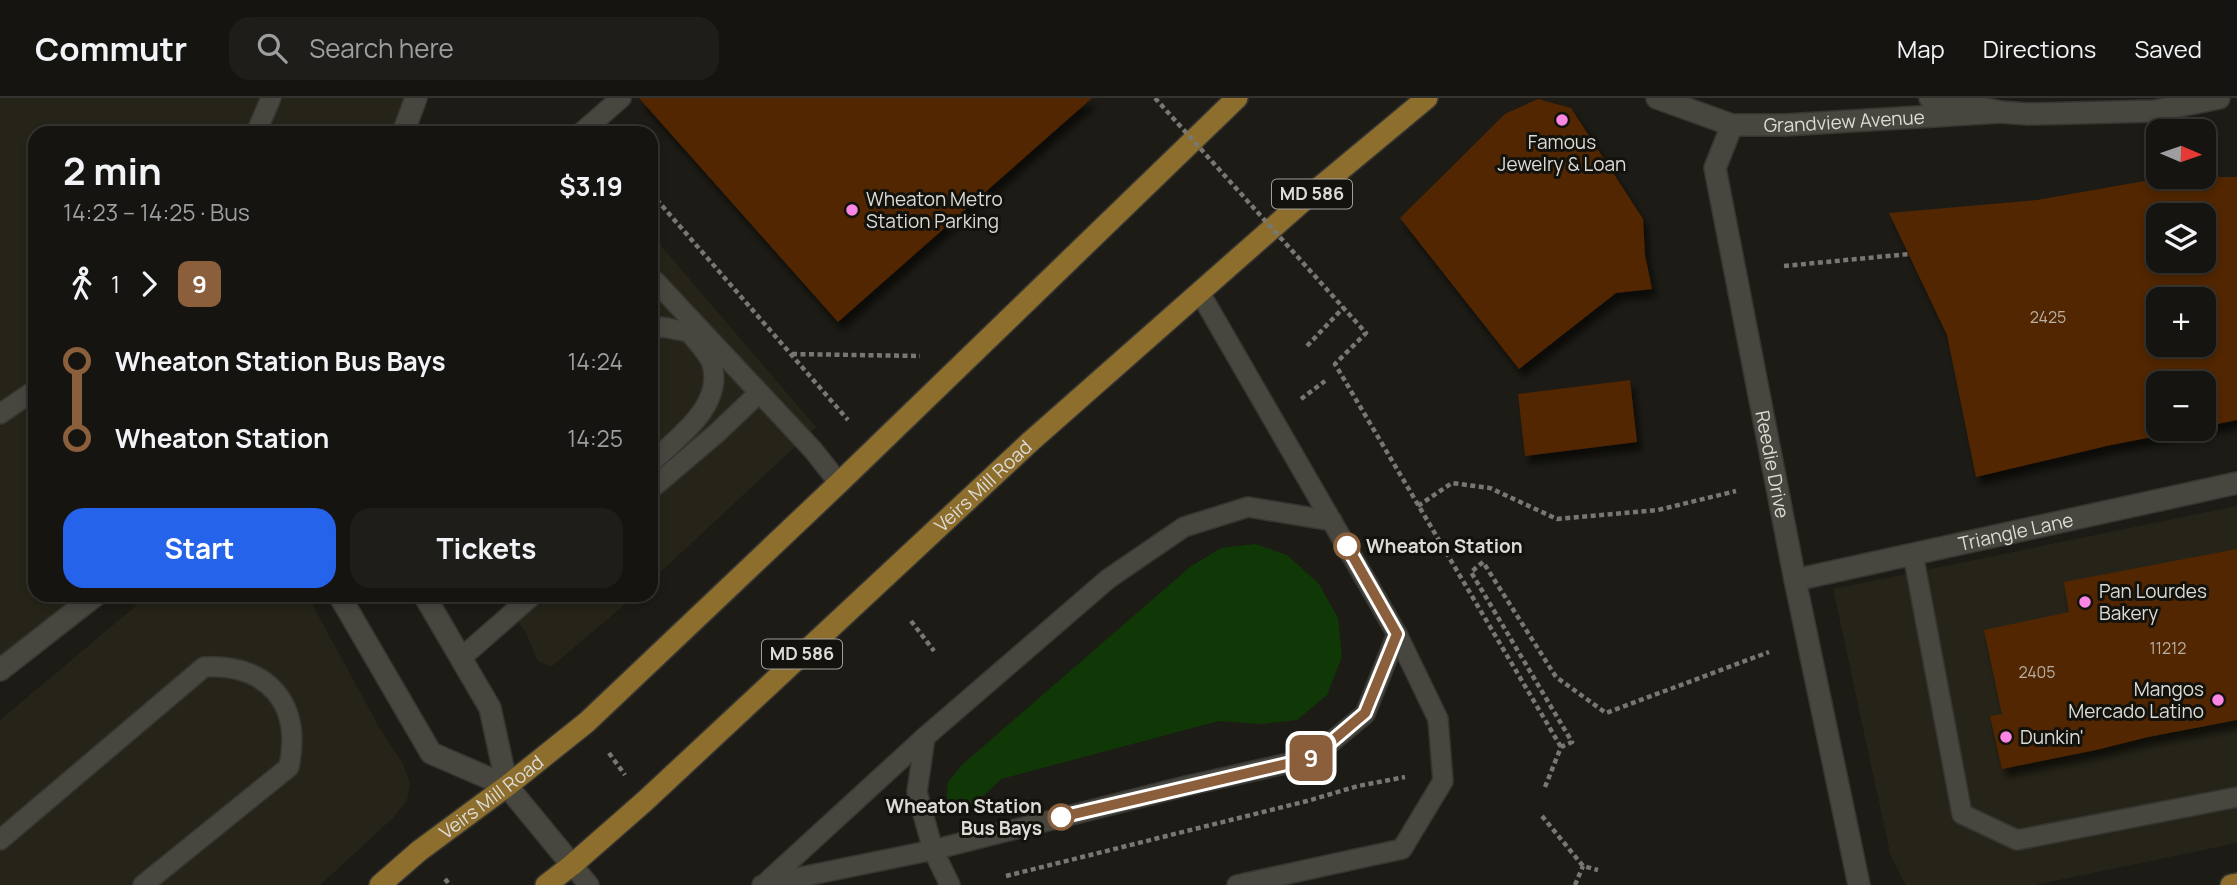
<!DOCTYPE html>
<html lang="en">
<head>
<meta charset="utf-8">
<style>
	body { margin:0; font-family:Manrope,sans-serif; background:#1e1d19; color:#f1f3f6; height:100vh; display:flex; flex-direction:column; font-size:26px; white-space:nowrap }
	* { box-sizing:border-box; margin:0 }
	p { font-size:23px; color:#9d9e9f }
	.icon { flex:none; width:38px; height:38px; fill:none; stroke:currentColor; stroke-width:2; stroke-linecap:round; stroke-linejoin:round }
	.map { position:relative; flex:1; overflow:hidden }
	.details { position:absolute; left:28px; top:28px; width:630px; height:476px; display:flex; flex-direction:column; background:#151410; border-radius:21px; box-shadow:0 4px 10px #0003,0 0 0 2px #343330 }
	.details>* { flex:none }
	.badge { padding:0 14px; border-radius:10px; font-size:24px; line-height:46px }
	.needle { width:46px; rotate:92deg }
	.tools { position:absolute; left:2146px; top:21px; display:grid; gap:14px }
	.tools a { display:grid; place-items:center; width:70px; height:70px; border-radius:14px; background:#151410; box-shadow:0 4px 10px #0003,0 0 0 2px #343330; font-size:35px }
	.map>.badge { position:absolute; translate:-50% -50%; box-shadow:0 0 0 4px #fff }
	.legs { display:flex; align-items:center; gap:10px; height:77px; padding:0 35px; font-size:23px }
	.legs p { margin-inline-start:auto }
	.summary { display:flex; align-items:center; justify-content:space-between; height:119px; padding:0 35px }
	h1 { font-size:38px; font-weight:700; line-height:52px }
	.action { display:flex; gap:14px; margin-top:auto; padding:14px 35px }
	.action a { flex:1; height:80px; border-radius:21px; background:#2563eb; color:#fff; font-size:28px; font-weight:700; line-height:80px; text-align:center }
	.action a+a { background:#1e1d19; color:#f1f3f6 }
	ul { padding:0 35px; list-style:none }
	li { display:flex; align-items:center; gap:24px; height:77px; font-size:26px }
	li i { display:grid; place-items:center; width:10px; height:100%; margin:0 9px; background:currentColor }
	li i::after { content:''; width:18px; height:18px; margin:-9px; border:5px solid; border-radius:50%; background:#151410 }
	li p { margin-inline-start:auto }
	li:first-child i { background:linear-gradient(#0000 50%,currentColor 0) }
	li:last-child i { background:linear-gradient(currentColor 50%,#0000 0) }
	header { display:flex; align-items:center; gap:42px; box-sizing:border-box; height:98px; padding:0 35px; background:#151410; border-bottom:2px solid #343330 }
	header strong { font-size:33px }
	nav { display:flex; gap:38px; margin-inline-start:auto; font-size:24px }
	.search { width:490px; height:63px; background:#1e1d19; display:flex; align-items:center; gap:18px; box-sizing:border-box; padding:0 24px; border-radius:21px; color:#9d9e9f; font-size:26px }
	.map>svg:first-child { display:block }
	.built { fill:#262418 }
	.green { fill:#103807 }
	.building { fill:#512603; fill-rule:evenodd; filter:url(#shadow) }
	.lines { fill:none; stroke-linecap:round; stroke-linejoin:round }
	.lane-casing { stroke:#363532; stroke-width:22 }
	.street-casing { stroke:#363532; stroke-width:24 }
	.secondary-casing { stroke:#363532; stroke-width:24 }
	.primary-casing { stroke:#363532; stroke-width:24 }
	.path { stroke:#787772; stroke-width:4.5; stroke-dasharray:5 3.5; stroke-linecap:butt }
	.lane { stroke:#47463f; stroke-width:19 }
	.street { stroke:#47463f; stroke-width:21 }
	.secondary { stroke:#47463f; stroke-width:21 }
	.primary { stroke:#8d6e2d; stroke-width:21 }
	.path-bridge { stroke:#787772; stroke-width:4.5; stroke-dasharray:5 3.5; stroke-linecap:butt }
	.line-1-casing { stroke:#fff; stroke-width:16 }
	.line-1 { stroke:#8b5e3c; stroke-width:10 }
	.poi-dot { fill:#fc86e3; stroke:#13120c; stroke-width:2.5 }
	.stop-1-dot { fill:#fff; stroke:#8b5e3c; stroke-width:3.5 }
	.labels { text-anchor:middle; stroke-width:6; stroke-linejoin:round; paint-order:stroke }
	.number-label { font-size:16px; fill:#b9aea2 }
	.shield { fill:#13120c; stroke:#a09f9a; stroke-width:2 }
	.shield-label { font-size:18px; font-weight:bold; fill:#dcdbd7 }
	.street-label { font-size:19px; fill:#dcdbd7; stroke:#13120c }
	.poi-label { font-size:19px; fill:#dcdbd7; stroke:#13120c; text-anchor:start }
	.stop-label { font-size:19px; font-weight:bold; fill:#dcdbd7; stroke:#13120c; text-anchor:start }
</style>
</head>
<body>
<header>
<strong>Commutr</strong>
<div class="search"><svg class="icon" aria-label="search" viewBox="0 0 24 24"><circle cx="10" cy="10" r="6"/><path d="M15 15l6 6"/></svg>Search here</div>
<nav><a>Map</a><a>Directions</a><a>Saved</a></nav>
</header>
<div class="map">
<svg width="2237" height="787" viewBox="0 0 2237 787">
	<defs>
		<filter id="shadow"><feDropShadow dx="4.5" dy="8" stdDeviation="3.5" flood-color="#0009"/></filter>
	</defs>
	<rect width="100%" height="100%" fill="#1c1b15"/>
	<!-- built -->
	<g class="built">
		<path d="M0,0h416l-13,35h-368v462h48l-83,68z"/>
		<path d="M651,136l165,193 -165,154z"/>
		<path d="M2237,408v337l-202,42h-129l-15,-28 -58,-268z"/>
		<path d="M149,497h158l72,132 24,37 7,19 -3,17 -14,18 -73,67h-320v-165z"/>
		<path d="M499,497h137l-85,72 -13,-6 -12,-28z"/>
	</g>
	<!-- green -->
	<path class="green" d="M1255,446l32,11 32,29 19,34 4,39 -15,38 -30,25 -35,4 -43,-3 -218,58 -23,22 -22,12 -10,-7 2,-24 15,-18 227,-197 31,-19z"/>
	<!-- building -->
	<g class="building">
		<path d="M639,0h453l-254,224z"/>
		<path d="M1538,1l33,9 72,111 2,36 7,34 -36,4 -97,76 -119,-151 105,-104z"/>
		<path d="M2167,79h70v243l-34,7v-44h-45v46h36l-83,16 -135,32 -29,-142 -58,-122 148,-13zM2158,117h45v46h-45zM2158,201h45v46h-45z"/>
		<path d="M1630,282l7,62 -112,14 -7,-62z"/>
		<path d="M2237,451v171l-89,17 -52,13 -94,19 -12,-53 12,-2 -18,-84 85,-18 -5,-30z"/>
	</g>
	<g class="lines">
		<!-- lane casing -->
		<g class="lane-casing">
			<g id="lane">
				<path d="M256,35l15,-35"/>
				<path d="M581,35l40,-35"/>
				<path d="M651,186l4,-3 158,169 26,33"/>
				<path d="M1200,195l197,341 41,85 5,62 -41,68 -165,36"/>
				<path d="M651,232l11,-3 27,5c7,9 20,22 23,32 12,42 -35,74 -61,99"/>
				<path d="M0,316l35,-24"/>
				<path d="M651,391l67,-57 41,-39"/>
				<path d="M1913,456l49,260 55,26 220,-43"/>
				<path d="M461,560l72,-63"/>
				<path d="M925,639l-8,55 16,58 17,35"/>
				<path d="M0,742l204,-173c65,-3 98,37 85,100l-146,118"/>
				<path d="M572,767l17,20"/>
				<path d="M768,783l157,-144 183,-158 76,-52 64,-20 84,14"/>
				<path d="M762,787l171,-35 253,-64 126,-28 53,-44 32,-80"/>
			</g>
		</g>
		<!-- street casing -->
		<g class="street-casing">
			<g id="street">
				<path d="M403,35l13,-35"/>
				<path id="s1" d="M1795,482l442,-97"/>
				<path d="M339,497l92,158 76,33 65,79"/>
				<path d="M424,497l66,113 17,78"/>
				<path d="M0,572l96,-75"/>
			</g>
		</g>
		<!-- secondary casing -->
		<g class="secondary-casing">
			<g id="secondary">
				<path id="s2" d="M1657,0l75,27h53l216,-13"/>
				<path d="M1930,0l71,14 27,2 127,-3 64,-13"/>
				<path id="s3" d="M1732,27l-17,43 80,412 64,305"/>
			</g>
		</g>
		<!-- primary casing -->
		<g class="primary-casing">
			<g id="primary">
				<path id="s4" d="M380,787l39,-34 88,-65 80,-64 252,-239 398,-385"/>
				<path id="s5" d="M546,787l26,-20 73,-64 386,-360 271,-239 125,-104"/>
				<path d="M2231,787l6,-1"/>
			</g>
		</g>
		<!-- path -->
		<g class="path">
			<path d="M651,95l197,227"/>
			<path d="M1784,168l125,-12"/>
			<path d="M1307,248l37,-39"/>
			<path d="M792,256l128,2"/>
			<path d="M1301,301l24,-18"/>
			<path d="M1418,408l34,-23 38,5 67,31 101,-9 78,-19"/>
			<path d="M911,523l23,30"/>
			<path d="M609,655l16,22"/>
			<path d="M1545,689l16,-40 11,-5 -101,-170 12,-10 73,115 50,36 163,-61"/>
			<path d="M1542,718l41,50 15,4"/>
			<path d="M1006,778l301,-75 51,-15 47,-9"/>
			<path d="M445,781l5,6"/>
			<path d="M1575,787l8,-19"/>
		</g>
		<!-- lane -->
		<use href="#lane" class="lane"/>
		<!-- street -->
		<use href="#street" class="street"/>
		<!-- secondary -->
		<use href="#secondary" class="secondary"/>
		<!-- primary -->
		<use href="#primary" class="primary"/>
		<!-- path-bridge -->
		<path class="path-bridge" d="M1155,0l211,235 -31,31 226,383"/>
	</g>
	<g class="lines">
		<!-- line-1 casing -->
		<g class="line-1-casing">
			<path id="line-1" d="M1061,719l251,-59 53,-45 32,-79 -50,-88"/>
		</g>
		<!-- line-1 -->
		<use href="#line-1" class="line-1"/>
	</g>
	<!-- markers -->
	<g class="poi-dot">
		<circle cx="1562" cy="22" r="7"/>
		<circle cx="852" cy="112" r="7"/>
		<circle cx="2085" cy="504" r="7"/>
		<circle cx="2218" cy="602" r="7"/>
		<circle cx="2006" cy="639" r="7"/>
	</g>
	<g class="stop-1-dot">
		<circle cx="1347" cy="448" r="12"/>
		<circle cx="1061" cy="719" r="12"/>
	</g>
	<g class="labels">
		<!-- number labels -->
		<g class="number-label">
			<text x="2048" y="225">2425</text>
			<text x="2168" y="556">11212</text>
			<text x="2037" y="580">2405</text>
		</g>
		<!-- shield labels -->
		<g class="shield">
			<rect x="1272" y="81.5" width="80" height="29" rx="5"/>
			<rect x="762" y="541.5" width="80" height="29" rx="5"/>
		</g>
		<g class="shield-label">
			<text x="1312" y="102">MD 586</text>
			<text x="802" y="562">MD 586</text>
		</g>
		<!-- street labels -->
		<g class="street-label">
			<text dy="7" stroke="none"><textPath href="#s2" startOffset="192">Grandview Avenue</textPath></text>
			<text dy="7" stroke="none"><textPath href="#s3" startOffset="348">Reedie Drive</textPath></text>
			<text dy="7" stroke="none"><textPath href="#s5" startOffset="592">Veirs Mill Road</textPath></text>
			<text dy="7" stroke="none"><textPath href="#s1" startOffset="226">Triangle Lane</textPath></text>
			<text dy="7" stroke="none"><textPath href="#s4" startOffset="142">Veirs Mill Road</textPath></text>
		</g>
		<!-- poi labels -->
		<g class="poi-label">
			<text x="1562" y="51" text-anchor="middle">Famous<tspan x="1562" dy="22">Jewelry &amp; Loan</tspan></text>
			<text x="866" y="108">Wheaton Metro<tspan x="866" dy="22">Station Parking</tspan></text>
			<text x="2099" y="500">Pan Lourdes<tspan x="2099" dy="22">Bakery</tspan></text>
			<text x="2204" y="598" text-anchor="end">Mangos<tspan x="2204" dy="22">Mercado Latino</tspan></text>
			<text x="2020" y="646">Dunkin'</text>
		</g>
		<!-- stop labels -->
		<g class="stop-label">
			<text x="1366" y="455">Wheaton Station</text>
			<text x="1042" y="715" text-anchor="end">Wheaton Station<tspan x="1042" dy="22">Bus Bays</tspan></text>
		</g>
	</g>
</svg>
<div class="tools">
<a><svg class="needle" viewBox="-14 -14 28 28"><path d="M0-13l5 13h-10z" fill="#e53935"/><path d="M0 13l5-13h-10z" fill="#9d9e9f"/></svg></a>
<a><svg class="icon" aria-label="layers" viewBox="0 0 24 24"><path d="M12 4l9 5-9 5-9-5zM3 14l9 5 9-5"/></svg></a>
<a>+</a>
<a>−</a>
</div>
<b class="badge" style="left:1311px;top:660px;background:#8b5e3c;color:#fff">9</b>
<section class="details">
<div class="summary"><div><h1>2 min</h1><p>14:23 – 14:25 · Bus</p></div><b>$3.19</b></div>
<div class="legs"><svg class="icon" aria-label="walk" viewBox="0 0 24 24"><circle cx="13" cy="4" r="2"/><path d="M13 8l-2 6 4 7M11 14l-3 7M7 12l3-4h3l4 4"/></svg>1<svg class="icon" aria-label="forward" viewBox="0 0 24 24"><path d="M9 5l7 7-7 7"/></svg><b class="badge" style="background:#8b5e3c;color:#fff">9</b></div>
<ul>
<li><i style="color:#8b5e3c"></i><b>Wheaton Station Bus Bays</b><p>14:24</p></li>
<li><i style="color:#8b5e3c"></i><b>Wheaton Station</b><p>14:25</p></li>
</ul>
<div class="action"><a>Start</a><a>Tickets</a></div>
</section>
</div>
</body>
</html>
